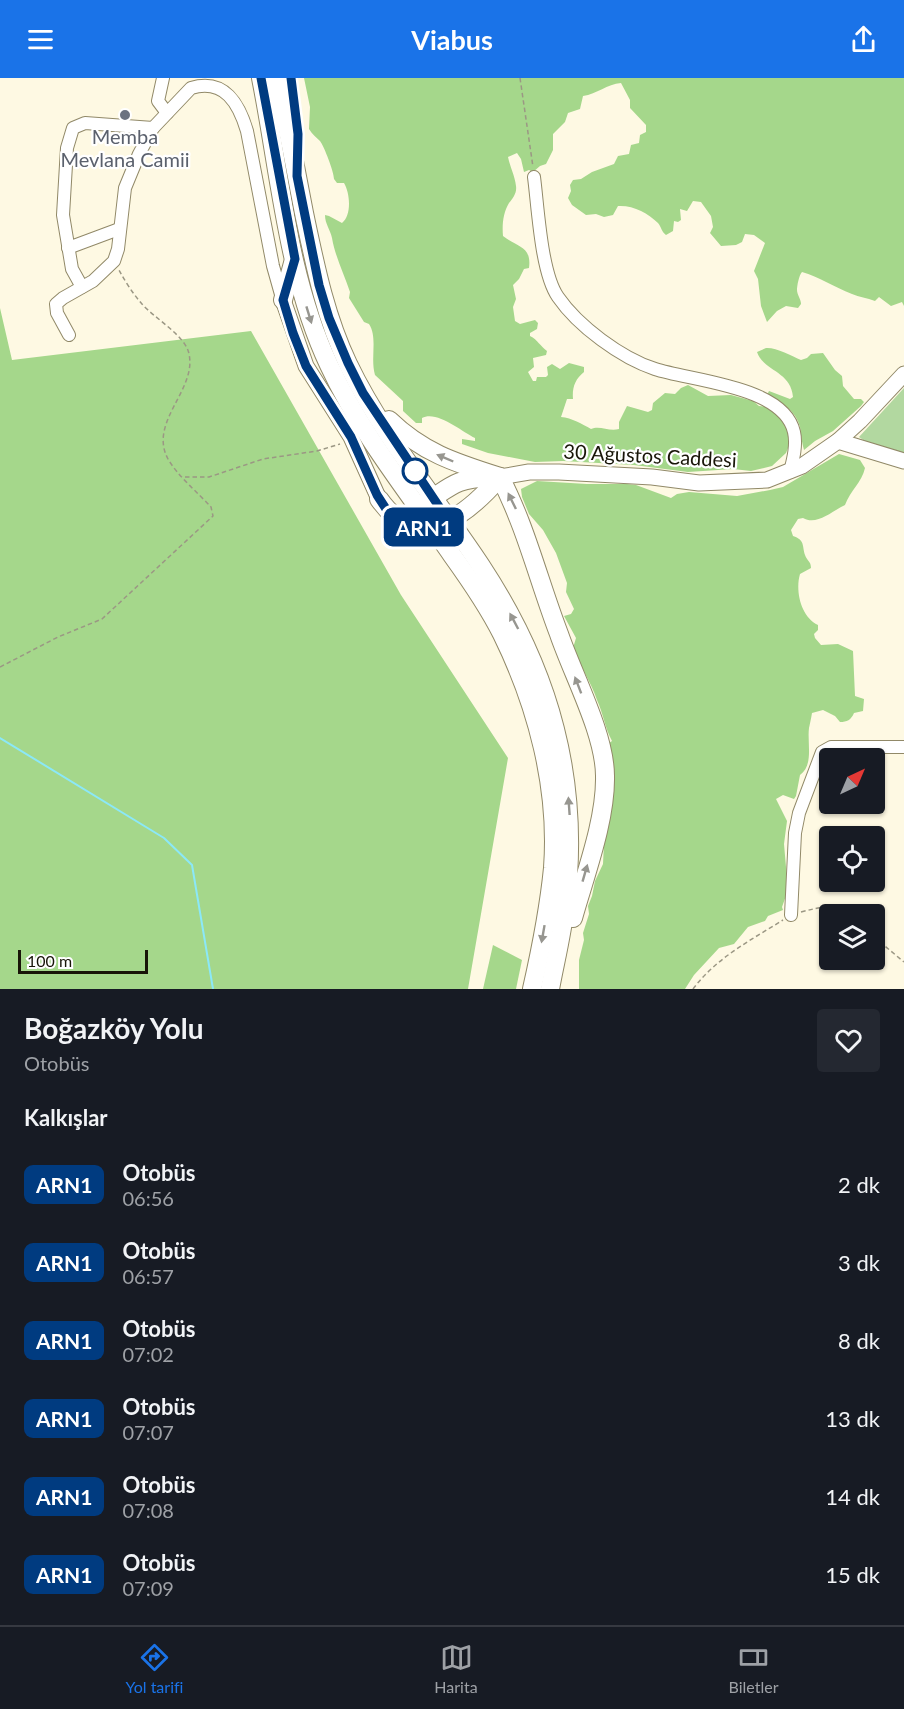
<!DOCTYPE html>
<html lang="tr">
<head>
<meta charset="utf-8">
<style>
	body { margin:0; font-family:Lato,sans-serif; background:#242831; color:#f1f3f6; height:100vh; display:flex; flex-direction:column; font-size:22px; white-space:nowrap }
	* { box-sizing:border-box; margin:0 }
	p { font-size:20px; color:#9ea1a6 }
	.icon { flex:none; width:33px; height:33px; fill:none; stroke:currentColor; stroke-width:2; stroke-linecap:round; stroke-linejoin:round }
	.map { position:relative; height:911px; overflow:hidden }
	.panel { display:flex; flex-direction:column; background:#171b24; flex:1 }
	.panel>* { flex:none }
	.badge { padding:0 12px; border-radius:9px; font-size:21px; line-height:39px }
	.needle { width:39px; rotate:44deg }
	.tools { position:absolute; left:819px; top:670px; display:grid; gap:12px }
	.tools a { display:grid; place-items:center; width:66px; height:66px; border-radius:6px; background:#171b24; box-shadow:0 2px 4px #0004; font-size:30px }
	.scale { position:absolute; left:18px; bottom:15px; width:130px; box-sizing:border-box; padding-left:6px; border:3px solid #181508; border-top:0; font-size:16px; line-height:21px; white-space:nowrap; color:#181508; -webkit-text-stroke:4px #fff; paint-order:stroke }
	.map>.badge { position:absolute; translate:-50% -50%; box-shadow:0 0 0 3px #fff }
	h2 { padding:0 24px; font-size:22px; line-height:54px }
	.round { display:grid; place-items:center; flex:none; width:63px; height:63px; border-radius:6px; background:#242831 }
	.headline { display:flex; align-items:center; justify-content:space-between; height:102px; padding:0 24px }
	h1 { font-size:28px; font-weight:700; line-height:45px }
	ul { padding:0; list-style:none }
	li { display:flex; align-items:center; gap:18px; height:78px; padding:0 24px }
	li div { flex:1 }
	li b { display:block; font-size:22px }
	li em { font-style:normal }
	li .badge { min-width:66px; font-weight:700; text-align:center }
	header { display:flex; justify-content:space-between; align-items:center; height:78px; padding:0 24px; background:#1a73e8; color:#fff; font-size:27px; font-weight:700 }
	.tabs { display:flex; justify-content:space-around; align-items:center; height:84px; border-top:2px solid #363941; background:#171b24; font-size:16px; color:#9ea1a6 }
	.tabs a { display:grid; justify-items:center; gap:3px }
	.tabs .on { color:#1a73e8 }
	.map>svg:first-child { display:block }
	.green { fill:#b2d8a0 }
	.forest { fill:#a5d78b }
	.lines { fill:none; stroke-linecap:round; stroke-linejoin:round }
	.stream { stroke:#8be8f8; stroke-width:2 }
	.minor-casing { stroke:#918968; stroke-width:14 }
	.major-casing { stroke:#918968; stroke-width:17 }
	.highway-casing { stroke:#918968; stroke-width:20 }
	.path { stroke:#9b9784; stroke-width:1.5; stroke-dasharray:4.5 3; stroke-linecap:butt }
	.minor { stroke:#fff; stroke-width:12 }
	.major { stroke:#fff; stroke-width:15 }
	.highway { stroke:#fff; stroke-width:18 }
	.oneway { fill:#979690 }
	.line-casing { stroke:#fff; stroke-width:14 }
	.line { stroke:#003b80; stroke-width:9 }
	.worship-dot { fill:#6b7280; stroke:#fff; stroke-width:2 }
	.stop-dot { fill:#fff; stroke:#003b80; stroke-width:3 }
	.labels { text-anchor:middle; stroke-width:4.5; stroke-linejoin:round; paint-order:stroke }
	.worship-label { font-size:20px; fill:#5b616d; stroke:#fff }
	.street-label { font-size:20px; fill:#181508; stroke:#fff }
</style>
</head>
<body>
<header><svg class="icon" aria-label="menu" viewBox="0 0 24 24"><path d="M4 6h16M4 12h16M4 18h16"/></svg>Viabus<svg class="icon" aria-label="share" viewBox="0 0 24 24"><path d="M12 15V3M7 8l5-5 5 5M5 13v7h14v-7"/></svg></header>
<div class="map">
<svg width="904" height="911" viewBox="0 0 904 911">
	<rect width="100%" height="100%" fill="#fef9e3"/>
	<!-- green -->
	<path class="green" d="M904,310v66l-38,-12 -7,-5z"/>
	<!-- forest -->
	<g class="forest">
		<path d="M304,0h600v228l-2,-4 -11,4 -12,-9 -4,4c-8,-3 -16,-4 -23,-7 -18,-7 -33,-17 -50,-22 -3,3 -5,14 -5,18 0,5 4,9 4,14l-3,4 -12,-2 -9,5 -10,11 -6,-16 -3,-27 -4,-8 11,-28 -11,-8 -9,-1 -3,8 -6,3 -15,1 -11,-13 3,-6 -2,-11 -10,-14 -8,-1 -6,10 -7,-2 1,11 -3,2 -4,-1 -1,10 -7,4c-5,-4 -4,-7 -8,-12 -10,-10 -25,-18 -40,-17l-5,9 -9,2 -8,-3 -10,1 -14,-10 -4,-7 3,-7 -1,-6 3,-5 8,-1 11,-7 22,-8 4,-8 11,-2 2,-9 8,-2 1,-8 6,-3v-7l-16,-17v-8l-9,-17c-14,1 -24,11 -38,13l-3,13 -12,4 -3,9 -12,12v16l-7,14 -6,2 -7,6 -4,-2 -5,2 -3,-13 -4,-6 -9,4c2,10 7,19 8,29 1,7 -3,12 -7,17 -6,10 -7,22 -6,33 14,11 29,10 26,32l-5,1 -5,10 -6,6 3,14 -3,8 2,14 5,3 15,-4 3,3 -1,6 -7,4v3c8,4 10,10 17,15l-1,4 -13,3 1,9 -6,5 5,9h3l1,-4h9l2,-2 -1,-8 5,-3 8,5 9,-6 15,4v5c-9,7 -12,16 -11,27h-6l-6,18c11,1 21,7 30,12 9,-4 18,3 28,0v-7l8,-16 21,6 4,-2 1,-7 12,-10 10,1 6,-6 7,-3 20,11 23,-1 22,6 6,5 9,1 13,11 7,12 2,13 -4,10 -14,13 -21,5 -18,-2 -45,3 -54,-7 -71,-4 -28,1 -47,-9 -26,-9v-5l13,2v-3c-13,-6 -38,-28 -53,-20v5h-6l-13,-12v-10l-28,-26c-5,-17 3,-37 -6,-51l-5,-2 -15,-24 1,-6c-6,-18 -15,-36 -18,-54 -2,-9 -7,-14 -7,-23l4,1 13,7c10,-8 8,-30 2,-40h-7l-3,-4c0,-7 -10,-33 -14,-38 -4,-4 -8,-7 -11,-12l1,-22z"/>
		<path d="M0,230l12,52 239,-29 150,264 107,163 -40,231h-468z"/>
		<path d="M766,270c9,-1 26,8 35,12l6,-2 4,-4 12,-1 12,17 7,6 1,10 11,13h7l3,3 -3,4 -28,25 -18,10 -11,9c-2,-7 -3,-14 -4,-23 -4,-17 -19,-24 -33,-32l2,-4 21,8 3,-2c-2,-26 -30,-26 -36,-45z"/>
		<path d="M839,376l21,6 5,8c-3,14 -15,23 -20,37 -13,6 -28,21 -42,13l-5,1 -7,11 2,6c12,4 9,9 12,19 2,6 6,6 6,13l-11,6c-5,17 1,43 18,51v5l-4,4 1,4 6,7 17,-1 15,7 2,45 9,3 -1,12 -9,2c-3,7 -7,9 -14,9l-5,-6 -12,-6 -11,3c-1,6 -2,10 -3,15 -2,15 5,37 -9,47l-4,21 -2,3 -11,-4 -7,4 11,22 -3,23 4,46 -6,17 1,3 -15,6 -3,5 -17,6 -14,17 -15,4 -25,27 -9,14h-106v-29l5,-20 -1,-7 6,-19 -1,-8 4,-10 3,-15 8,-17 6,-121 3,-2c-7,-13 -9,-28 -15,-41 -6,-18 -17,-34 -24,-52l3,-10 -12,-22 7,-2 3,-5 -8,-17 1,-9 -11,-30 -13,-23 -14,-16 -7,-17 -1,-8 16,-8 50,3h40l9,1 35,13 6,-4 12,-2 48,4 33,-6 13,-3z"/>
		<path d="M493,867l29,15 -6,29h-33z"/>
	</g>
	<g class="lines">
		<!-- stream -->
		<path class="stream" d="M0,660l164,100 28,27 21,124"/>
		<!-- minor casing -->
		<g class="minor-casing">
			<g id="minor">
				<path d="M163,0l-5,23 9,12"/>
				<path d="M534,99c4,30 7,96 24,120 20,29 63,61 97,72 37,12 129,17 139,63 3,13 -1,28 -4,40"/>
				<path d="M68,170l51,-19"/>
				<path d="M82,209l-10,-18 -9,-54 4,-67 6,-20 12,-5 68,5"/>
				<path d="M69,257l-12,-22 -1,-9 7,-6 30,-17 21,-20 4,-12 7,-61 14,-34 14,-26 38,-40c34,-10 48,16 56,43l26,135 9,32"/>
				<path d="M791,837l4,-82 4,-20 23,-61 9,-5h73"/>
			</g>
		</g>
		<!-- major casing -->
		<g class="major-casing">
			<g id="major">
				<path d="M283,222l23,66 45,71 28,62"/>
				<path d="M838,363l66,20"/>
				<path d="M500,399l29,-5h30l93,5 47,6 68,-3 35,-14 36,-25 22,-20 44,-47"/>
			</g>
		</g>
		<!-- highway casing -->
		<g class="highway-casing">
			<g id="highway">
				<path d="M261,0c19,95 26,198 68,287 32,69 80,128 123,190 18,25 36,51 50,79 35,71 57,154 51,234 -4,41 -12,81 -21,121"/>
				<path d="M278,0c9,45 17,90 26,135 11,52 21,103 44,151 35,73 89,135 133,202 69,105 100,215 84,341 -3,27 -10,55 -15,82"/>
				<path d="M283,222l10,-37"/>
				<path d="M389,342c34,33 67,43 111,57 26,50 39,105 59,157 14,41 46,100 46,142 1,44 -20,99 -32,142"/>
				<path d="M379,421c39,56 87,17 121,-22"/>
				<path d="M425,425c27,-17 30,-24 64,-26"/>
			</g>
		</g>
		<!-- path -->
		<g class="path">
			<path d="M520,0l13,89"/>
			<path d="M185,399h24l54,-18 54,-8 23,-7"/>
			<path d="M0,589l58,-30 44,-18 111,-103 -2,-9c-13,-14 -34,-32 -43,-48 -20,-37 29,-69 21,-105 -3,-18 -35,-36 -47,-50 -9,-10 -17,-23 -23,-34"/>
			<path d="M801,834c20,-5 33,-9 50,3"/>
			<path d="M874,859l30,25"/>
			<path d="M693,911c23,-31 58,-49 90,-69"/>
		</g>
		<!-- minor -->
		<use href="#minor" class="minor"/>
		<!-- major -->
		<use href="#major" class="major"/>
		<!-- highway -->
		<use href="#highway" class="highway"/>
	</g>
	<!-- one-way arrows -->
	<defs><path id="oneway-solid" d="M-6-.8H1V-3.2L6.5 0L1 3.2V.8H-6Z" transform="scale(1.5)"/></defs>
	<g class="oneway">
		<use href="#oneway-solid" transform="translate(309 237) rotate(73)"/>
		<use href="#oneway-solid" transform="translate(445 380) rotate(-157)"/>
		<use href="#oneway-solid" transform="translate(512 423) rotate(-116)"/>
		<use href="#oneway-solid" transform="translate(514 543) rotate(-118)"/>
		<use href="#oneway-solid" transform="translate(578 607) rotate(-111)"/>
		<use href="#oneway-solid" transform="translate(569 728) rotate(-94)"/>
		<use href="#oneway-solid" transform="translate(585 795) rotate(-74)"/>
		<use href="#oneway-solid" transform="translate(543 856) rotate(100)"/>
	</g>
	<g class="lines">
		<!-- line casing -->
		<g class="line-casing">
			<path id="line" d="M261,0l34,181 -12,41 10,33 13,33 45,71 26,58 11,17 17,12 9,3h18l16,-7 -85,-127 -15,-30 -19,-45 -10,-33 -22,-109 1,-42 -7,-56"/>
		</g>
		<!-- line -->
		<use href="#line" class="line"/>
	</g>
	<!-- markers -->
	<circle class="worship-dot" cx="125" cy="37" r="6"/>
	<circle class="stop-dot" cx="415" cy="393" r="12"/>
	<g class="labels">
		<!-- worship labels -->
		<g class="worship-label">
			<text x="125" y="66">Memba<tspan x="125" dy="23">Mevlana Camii</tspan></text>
		</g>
		<!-- street labels -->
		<g class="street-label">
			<text transform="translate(650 378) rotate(3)" y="7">30 Ağustos Caddesi</text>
		</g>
	</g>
</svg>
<div class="tools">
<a><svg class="needle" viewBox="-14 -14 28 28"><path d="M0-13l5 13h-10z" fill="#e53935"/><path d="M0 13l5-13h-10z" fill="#9ea1a6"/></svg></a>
<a><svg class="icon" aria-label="locate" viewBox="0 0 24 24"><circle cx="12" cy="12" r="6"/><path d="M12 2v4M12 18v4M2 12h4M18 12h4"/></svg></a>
<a><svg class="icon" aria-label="layers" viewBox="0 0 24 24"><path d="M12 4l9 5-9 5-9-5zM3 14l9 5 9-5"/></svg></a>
</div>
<div class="scale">100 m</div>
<b class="badge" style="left:424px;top:449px;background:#003b80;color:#fff">ARN1</b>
</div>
<section class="panel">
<div class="headline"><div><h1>Boğazköy Yolu</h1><p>Otobüs</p></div><a class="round"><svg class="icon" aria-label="heart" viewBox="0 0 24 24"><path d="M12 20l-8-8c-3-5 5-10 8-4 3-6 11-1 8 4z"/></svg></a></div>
<h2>Kalkışlar</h2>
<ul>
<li><span class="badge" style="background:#003b80;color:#fff">ARN1</span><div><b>Otobüs</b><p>06:56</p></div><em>2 dk</em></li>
<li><span class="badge" style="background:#003b80;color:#fff">ARN1</span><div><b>Otobüs</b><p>06:57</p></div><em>3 dk</em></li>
<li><span class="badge" style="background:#003b80;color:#fff">ARN1</span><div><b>Otobüs</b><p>07:02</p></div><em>8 dk</em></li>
<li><span class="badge" style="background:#003b80;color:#fff">ARN1</span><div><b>Otobüs</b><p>07:07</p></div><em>13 dk</em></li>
<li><span class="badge" style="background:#003b80;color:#fff">ARN1</span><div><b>Otobüs</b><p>07:08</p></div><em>14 dk</em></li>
<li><span class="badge" style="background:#003b80;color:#fff">ARN1</span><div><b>Otobüs</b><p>07:09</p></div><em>15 dk</em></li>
</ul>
</section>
<nav class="tabs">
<a class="on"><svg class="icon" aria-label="directions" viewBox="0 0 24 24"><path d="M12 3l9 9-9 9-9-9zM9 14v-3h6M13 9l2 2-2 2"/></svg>Yol tarifi</a>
<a><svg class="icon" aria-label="map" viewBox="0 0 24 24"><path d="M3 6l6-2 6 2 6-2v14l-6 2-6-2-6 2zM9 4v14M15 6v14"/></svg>Harita</a>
<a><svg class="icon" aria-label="tickets" viewBox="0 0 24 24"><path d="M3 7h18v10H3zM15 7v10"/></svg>Biletler</a>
</nav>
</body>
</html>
